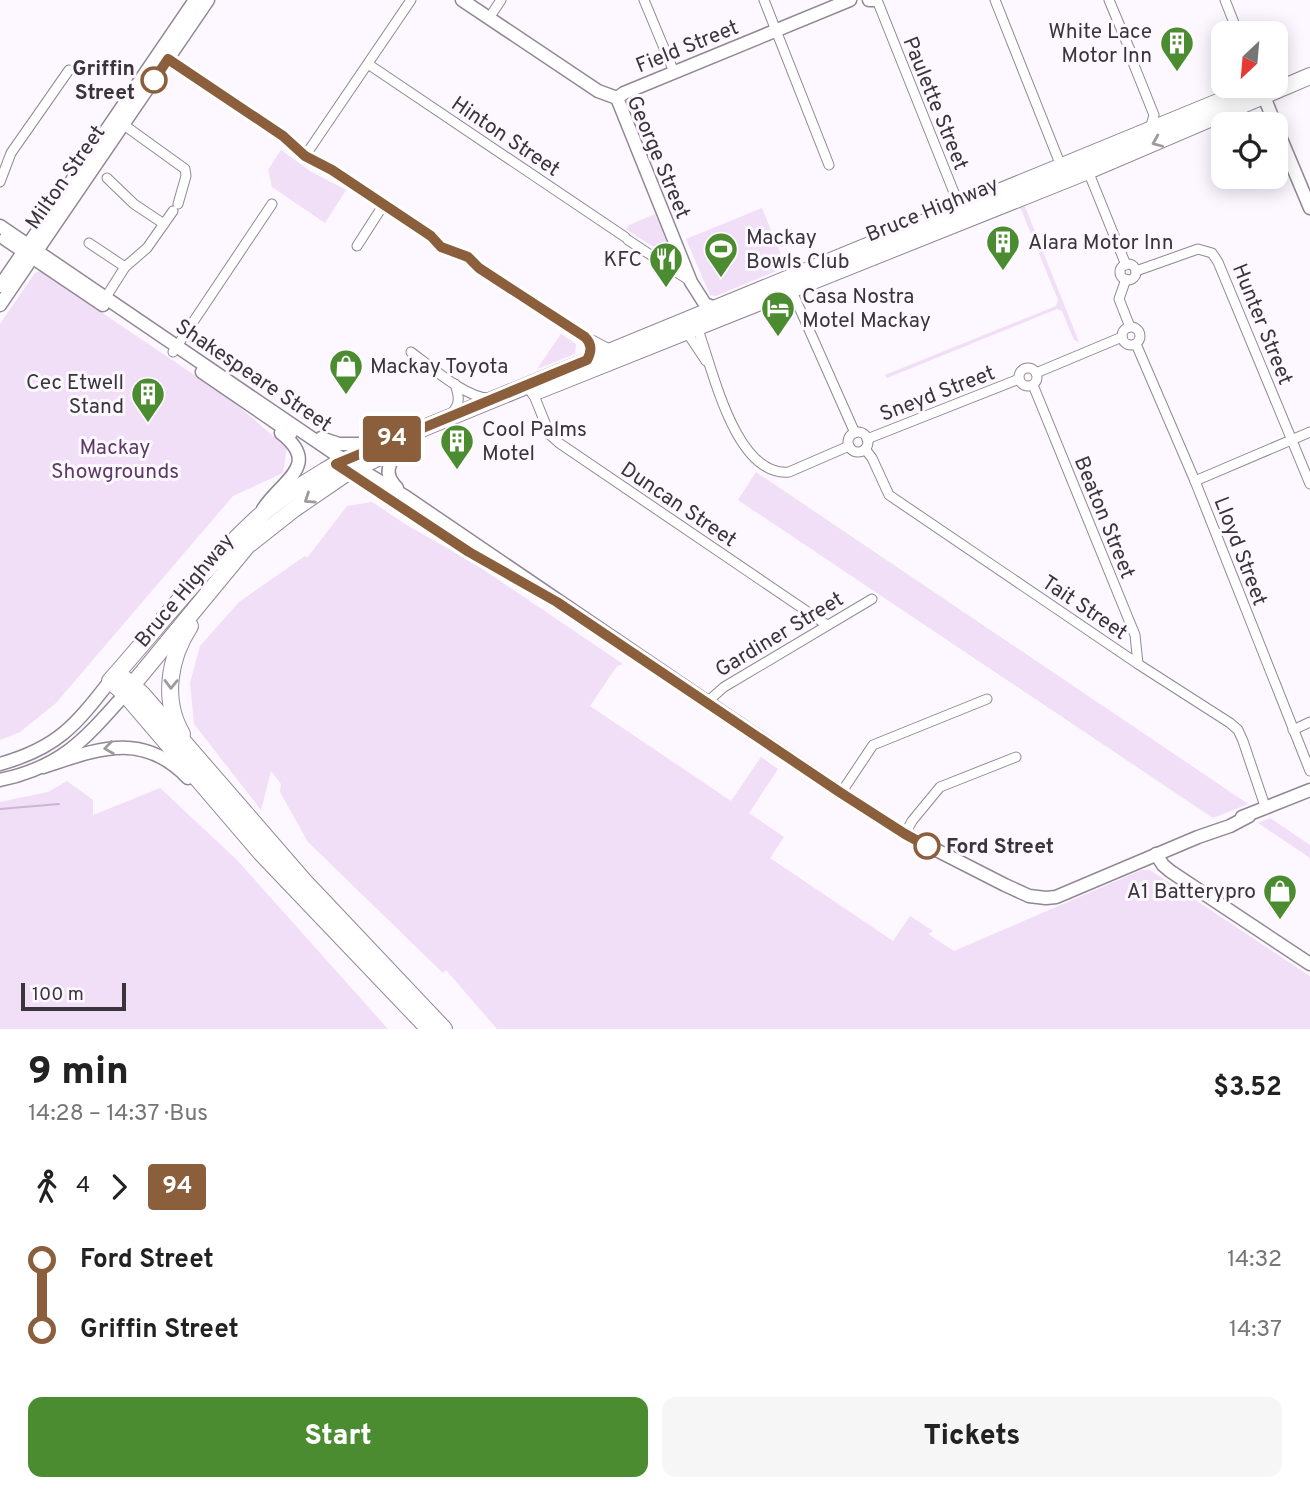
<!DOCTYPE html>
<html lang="en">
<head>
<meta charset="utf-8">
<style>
	body { margin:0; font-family:Overpass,sans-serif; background:#f6f6f6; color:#222; height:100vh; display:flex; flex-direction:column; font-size:26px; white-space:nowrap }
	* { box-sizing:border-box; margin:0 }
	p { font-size:23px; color:#767676 }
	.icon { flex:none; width:38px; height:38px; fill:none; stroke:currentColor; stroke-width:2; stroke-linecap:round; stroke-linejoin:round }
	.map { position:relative; height:1029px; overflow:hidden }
	.details { display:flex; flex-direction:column; background:#fff; flex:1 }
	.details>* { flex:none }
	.badge { padding:0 14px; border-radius:5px; font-size:24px; line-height:46px }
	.needle { width:46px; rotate:206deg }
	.buttons { position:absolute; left:1211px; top:21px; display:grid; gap:14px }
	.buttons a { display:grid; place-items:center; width:77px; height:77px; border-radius:14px; background:#fff; box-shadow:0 4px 18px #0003; font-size:35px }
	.scale { position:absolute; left:21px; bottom:18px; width:105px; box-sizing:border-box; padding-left:7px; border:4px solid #39353a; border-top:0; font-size:19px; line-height:24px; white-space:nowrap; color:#39353a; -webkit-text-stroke:5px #fdf7ff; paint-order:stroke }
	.map>.badge { position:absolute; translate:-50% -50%; box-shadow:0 0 0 4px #fff }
	.legs { display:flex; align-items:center; gap:10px; height:77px; padding:0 28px; font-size:23px }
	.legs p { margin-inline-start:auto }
	.head { display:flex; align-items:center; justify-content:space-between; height:119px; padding:0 28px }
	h1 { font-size:38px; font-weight:800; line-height:52px }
	.cta { display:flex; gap:14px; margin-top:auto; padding:14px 28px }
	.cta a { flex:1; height:80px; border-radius:14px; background:#4a8c2f; color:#fff; font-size:28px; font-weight:800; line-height:80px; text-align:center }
	.cta a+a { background:#f6f6f6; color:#222 }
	ul { padding:0 28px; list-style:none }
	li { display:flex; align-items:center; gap:24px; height:70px; font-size:26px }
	li i { display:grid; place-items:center; width:10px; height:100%; margin:0 9px; background:currentColor }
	li i::after { content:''; width:18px; height:18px; margin:-9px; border:5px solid; border-radius:50%; background:#fff }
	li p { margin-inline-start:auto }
	li:first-child i { background:linear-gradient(#0000 50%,currentColor 0) }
	li:last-child i { background:linear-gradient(currentColor 50%,#0000 0) }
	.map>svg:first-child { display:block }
	.green { fill:#f1def7 }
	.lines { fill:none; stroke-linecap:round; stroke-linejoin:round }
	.stream { stroke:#ccb5d3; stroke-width:2 }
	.street-casing { stroke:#918894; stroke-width:11 }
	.secondary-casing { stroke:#918894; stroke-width:15 }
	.highway-casing { stroke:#918894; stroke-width:18 }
	.street { stroke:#fff; stroke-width:9 }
	.secondary { stroke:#fff; stroke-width:12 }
	.highway { stroke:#fff; stroke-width:16 }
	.oneway { stroke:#9c9a9c }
	.line-1-casing { stroke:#fff; stroke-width:16 }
	.line-1 { stroke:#8b5e3c; stroke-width:10 }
	.stop-1-dot { fill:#fff; stroke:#8b5e3c; stroke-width:3.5 }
	.labels { text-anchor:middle; stroke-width:6; stroke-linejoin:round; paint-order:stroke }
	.poi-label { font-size:21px; fill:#39353a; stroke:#fdf7ff; text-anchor:start }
	.street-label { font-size:21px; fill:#39353a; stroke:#fdf7ff }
	.stop-label { font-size:21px; font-weight:bold; fill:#39353a; stroke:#fdf7ff; text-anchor:end }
	.park-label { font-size:21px; fill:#5c3b65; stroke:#fdf7ff }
</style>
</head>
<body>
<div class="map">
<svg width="1310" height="1029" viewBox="0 0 1310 1029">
	<rect width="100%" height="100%" fill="#fdf7ff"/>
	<!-- green -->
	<g class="green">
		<path d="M281,150l29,21 36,19 -21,33 -53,-36 -4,-17z"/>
		<path d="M1024,204l55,138 -5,-2 -12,-29 -5,-2 -170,69 -2,-3 171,-69 2,-6 -33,-81 -4,-10 -6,-2z"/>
		<path d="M762,208l24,59 -70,29 -6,-1 -24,-56z"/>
		<path d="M655,214l18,44 -1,1 -46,-30 3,-4z"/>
		<path d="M40,271l190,128 57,49 -4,25 -50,23 -177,207 -36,29 -20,8v-416l35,-51z"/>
		<path d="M561,334l15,10 -1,10 -38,15z"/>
		<path d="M756,472l430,290 62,42 -35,14 -475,-318z"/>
		<path d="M372,502l36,24 64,36 151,102 -6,2 -27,40 141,95 30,-44 17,12 -29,44 35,24 -14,21 123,83 17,-25 23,15 -5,3 26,17 188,-81h8l160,106v53h-813l-51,-59 -3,3 -135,-131 -28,-50 1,-8 -10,-13 -10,39 -67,-86 -4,-41 10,-37 39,-44 66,-46 2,2 40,-52z"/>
		<path d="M67,781l26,19v15l67,-27 77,72 151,169h-388v-227l48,-10z"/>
		<path d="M1270,818l40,27v13l-52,-35z"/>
	</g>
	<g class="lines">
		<!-- stream -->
		<path class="stream" d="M0,809l59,-5"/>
		<!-- street casing -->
		<g class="street-casing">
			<g id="street">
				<path d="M644,0l30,72"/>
				<path d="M764,0l65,165"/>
				<path d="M877,0l84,210"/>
				<path d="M995,0l66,166"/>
				<path d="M1109,0l21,50 4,15 20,50 -4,14"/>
				<path d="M1225,0l13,33"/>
				<path d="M489,18l12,-18"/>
				<path d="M168,59l115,78 22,19 28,14 98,66 10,11 26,9 12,12 83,56 49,26"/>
				<path d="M368,64l257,173"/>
				<path d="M124,125l61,44 1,7 -8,28"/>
				<path d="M305,156l106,-156"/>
				<path d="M1088,171l38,94"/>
				<path d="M107,178l27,26 30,20"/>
				<path d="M0,182l11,-29 58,-83"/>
				<path d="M628,240l62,41"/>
				<path d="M89,243l36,24"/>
				<path d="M357,246l27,-42"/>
				<circle cx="1128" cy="272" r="8"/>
				<path d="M1136,271l62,-22 14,4 6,9 92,222"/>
				<path d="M1126,279l-7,20 11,28"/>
				<path d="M791,289l64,144"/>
				<path d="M106,297l19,-30 22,-19 26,-37"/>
				<circle cx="1131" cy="336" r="9"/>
				<path d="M697,327c15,38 37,150 92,145l60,-26"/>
				<path d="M683,333l7,4 16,24"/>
				<path d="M1136,344l59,137 115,290"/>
				<path d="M173,352l99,-148"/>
				<path d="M411,352c19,14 57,48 80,46"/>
				<circle cx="1028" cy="377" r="9"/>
				<path d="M1036,373l86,-36"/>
				<path d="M1033,385l102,250 3,29"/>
				<path d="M533,393l17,42 9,8 268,182"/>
				<path d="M451,414c10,-10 8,-18 4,-30"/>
				<circle cx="858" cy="442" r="10"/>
				<path d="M867,439l152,-60"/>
				<path d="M865,449l7,9 17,37 249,169 92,59 8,7 5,11 23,68"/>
				<path d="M1195,481l115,-49"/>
				<path d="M707,702l17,-15 148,-88"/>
				<path d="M1293,730l17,-8"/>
				<path d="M841,793l32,-48 114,-46"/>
				<path d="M905,834l7,-13 28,-34 76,-30"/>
			</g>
		</g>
		<!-- secondary casing -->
		<g class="secondary-casing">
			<g id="secondary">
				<path d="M462,0l136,91 19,7 74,184 14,22 10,4"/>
				<path d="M869,0h5"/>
				<path d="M1261,89l14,35"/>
				<path d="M617,98l7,-5 226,-93"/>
				<path d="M1276,127l34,81"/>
				<path d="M0,226l344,234 62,37 435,296 64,41 100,51 24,11 17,2 10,-1 142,-60 32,-11 19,-10"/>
				<path d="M5,239l98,66"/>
				<path d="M0,286l195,-286"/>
				<path d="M0,305l208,-305"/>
				<path d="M202,372l89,61"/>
				<path d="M321,438l18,6h39"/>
				<path d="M343,469l159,102"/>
				<path d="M397,488c-15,-15 -8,-25 4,-40"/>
				<path d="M263,509c19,-29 59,-44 18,-76"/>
				<path d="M0,764c57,-16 75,-38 110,-83"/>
				<path d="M43,767c55,-18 99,-37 145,11"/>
				<path d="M0,780c62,-13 85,-41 125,-86"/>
				<path d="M1242,817l68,-27"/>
				<path d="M1156,854l7,11 7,6 140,93"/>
			</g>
		</g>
		<!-- highway casing -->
		<g class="highway-casing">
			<g id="highway">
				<path d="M535,392l553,-221 222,-95"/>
				<path d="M125,679l17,15 162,187 140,148"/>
				<path d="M125,694l122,-148 47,-37 54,-37 59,-28"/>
				<path d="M182,734c-20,-34 -13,-76 8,-108"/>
				<path d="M429,1029l-168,-176 -136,-159 -15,-13c47,-53 91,-110 143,-159 24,-23 54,-40 83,-58l921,-378"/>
			</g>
		</g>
		<!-- street -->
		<use href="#street" class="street"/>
		<!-- secondary -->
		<use href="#secondary" class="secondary"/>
		<!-- highway -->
		<use href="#highway" class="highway"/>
	</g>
	<!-- one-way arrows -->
	<defs><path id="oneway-chevron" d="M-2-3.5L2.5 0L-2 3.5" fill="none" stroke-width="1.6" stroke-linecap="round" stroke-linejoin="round" transform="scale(1.75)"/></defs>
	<g class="oneway">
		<use href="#oneway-chevron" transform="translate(1157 142) rotate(157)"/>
		<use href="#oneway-chevron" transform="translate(309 499) rotate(146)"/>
		<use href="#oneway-chevron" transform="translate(171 684) rotate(91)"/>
		<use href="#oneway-chevron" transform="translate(109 748) rotate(172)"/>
	</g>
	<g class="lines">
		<!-- line-1 casing -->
		<g class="line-1-casing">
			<path id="line-1" d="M154,80l14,-21 115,77 22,20 27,14 99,66 10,11 27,10 11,11 106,69c7,7 7,14 2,23l-251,104 133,88 88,50 284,191 64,41 22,12"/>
		</g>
		<!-- line-1 -->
		<use href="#line-1" class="line-1"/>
	</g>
	<!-- icons -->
	<defs>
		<g id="building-pin" transform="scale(1.75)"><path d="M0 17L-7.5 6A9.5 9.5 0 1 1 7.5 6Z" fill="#4a8c2f" stroke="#fdf7ff"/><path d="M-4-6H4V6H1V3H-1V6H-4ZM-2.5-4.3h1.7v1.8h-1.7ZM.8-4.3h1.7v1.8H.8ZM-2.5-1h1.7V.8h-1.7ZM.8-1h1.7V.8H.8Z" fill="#fff"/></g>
		<g id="stadium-pin" transform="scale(1.75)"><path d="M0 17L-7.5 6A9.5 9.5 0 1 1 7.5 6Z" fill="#4a8c2f" stroke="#fdf7ff"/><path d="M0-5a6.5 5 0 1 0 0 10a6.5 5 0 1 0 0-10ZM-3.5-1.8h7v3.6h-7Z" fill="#fff"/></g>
		<g id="restaurant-pin" transform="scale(1.75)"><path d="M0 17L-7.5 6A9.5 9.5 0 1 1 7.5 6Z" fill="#4a8c2f" stroke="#fdf7ff"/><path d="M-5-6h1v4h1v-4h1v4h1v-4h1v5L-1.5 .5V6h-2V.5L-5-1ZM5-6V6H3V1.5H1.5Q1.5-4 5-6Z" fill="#fff"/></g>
		<g id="hotel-pin" transform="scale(1.75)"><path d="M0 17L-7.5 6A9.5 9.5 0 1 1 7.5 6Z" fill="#4a8c2f" stroke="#fdf7ff"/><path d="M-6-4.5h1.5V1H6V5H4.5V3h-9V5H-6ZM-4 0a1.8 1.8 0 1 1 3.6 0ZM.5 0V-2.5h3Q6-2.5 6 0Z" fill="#fff"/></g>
		<g id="shop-pin" transform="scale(1.75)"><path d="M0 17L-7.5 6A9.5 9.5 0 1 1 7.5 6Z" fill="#4a8c2f" stroke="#fdf7ff"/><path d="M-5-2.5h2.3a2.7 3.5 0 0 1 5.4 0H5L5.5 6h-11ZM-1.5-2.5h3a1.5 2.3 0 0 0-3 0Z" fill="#fff"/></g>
	</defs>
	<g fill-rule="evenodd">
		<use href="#building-pin" x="1177" y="43"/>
		<use href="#building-pin" x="1003" y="242"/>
		<use href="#stadium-pin" x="721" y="249"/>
		<use href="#restaurant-pin" x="666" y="259"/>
		<use href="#hotel-pin" x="778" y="308"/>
		<use href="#shop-pin" x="346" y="366"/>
		<use href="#building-pin" x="148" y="394"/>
		<use href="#building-pin" x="457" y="441"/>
		<use href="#shop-pin" x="1280" y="891"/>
	</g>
	<!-- markers -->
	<g class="stop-1-dot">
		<circle cx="154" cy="80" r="12"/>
		<circle cx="927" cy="846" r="12"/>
	</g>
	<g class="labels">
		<!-- poi labels -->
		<g class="poi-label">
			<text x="1152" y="38" text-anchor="end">White Lace<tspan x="1152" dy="24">Motor Inn</tspan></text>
			<text x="746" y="244">Mackay<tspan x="746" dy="24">Bowls Club</tspan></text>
			<text x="1028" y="249">Alara Motor Inn</text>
			<text x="642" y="266" text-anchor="end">KFC</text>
			<text x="802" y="303">Casa Nostra<tspan x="802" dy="24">Motel Mackay</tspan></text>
			<text x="370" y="373">Mackay Toyota</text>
			<text x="124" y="389" text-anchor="end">Cec Etwell<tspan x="124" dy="24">Stand</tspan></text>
			<text x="482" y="436">Cool Palms<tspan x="482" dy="24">Motel</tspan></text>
			<text x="1256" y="898" text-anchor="end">A1 Batterypro</text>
		</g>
		<!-- street labels -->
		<g class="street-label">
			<text transform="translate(687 46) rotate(-22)" y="7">Field Street</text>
			<text transform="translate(936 103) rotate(68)" y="7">Paulette Street</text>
			<text transform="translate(506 136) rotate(34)" y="7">Hinton Street</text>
			<text transform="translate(659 157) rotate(67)" y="7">George Street</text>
			<text transform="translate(65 177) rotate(-55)" y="7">Milton Street</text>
			<text transform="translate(932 209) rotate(-22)" y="7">Bruce Highway</text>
			<text transform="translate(1263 324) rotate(68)" y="7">Hunter Street</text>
			<text transform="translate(254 375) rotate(34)" y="7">Shakespeare Street</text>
			<text transform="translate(937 393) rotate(-21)" y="7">Sneyd Street</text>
			<text transform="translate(679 504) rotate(34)" y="7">Duncan Street</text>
			<text transform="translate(1105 517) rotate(68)" y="7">Beaton Street</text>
			<text transform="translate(1241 551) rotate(69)" y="7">Lloyd Street</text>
			<text transform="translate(184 590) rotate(-50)" y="7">Bruce Highway</text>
			<text transform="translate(1085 607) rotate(34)" y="7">Tait Street</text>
			<text transform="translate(779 634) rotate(-31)" y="7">Gardiner Street</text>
		</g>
		<!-- stop labels -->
		<g class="stop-label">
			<text x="135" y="75">Griffin<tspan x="135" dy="24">Street</tspan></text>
			<text x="946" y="853" text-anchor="start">Ford Street</text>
		</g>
		<!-- park labels -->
		<g class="park-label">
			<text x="115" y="454">Mackay<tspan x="115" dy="24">Showgrounds</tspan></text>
		</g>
	</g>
</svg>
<div class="buttons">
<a><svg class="needle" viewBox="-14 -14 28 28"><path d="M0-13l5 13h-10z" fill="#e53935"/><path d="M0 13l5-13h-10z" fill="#767676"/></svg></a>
<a><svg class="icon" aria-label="locate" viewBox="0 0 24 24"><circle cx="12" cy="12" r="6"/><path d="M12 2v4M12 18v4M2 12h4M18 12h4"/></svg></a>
</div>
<div class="scale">100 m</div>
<b class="badge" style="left:392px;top:439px;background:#8b5e3c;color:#fff">94</b>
</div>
<section class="details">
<div class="head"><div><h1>9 min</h1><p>14:28 – 14:37 · Bus</p></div><b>$3.52</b></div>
<div class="legs"><svg class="icon" aria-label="walk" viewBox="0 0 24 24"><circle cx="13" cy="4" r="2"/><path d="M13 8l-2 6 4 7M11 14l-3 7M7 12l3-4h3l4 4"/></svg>4<svg class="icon" aria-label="forward" viewBox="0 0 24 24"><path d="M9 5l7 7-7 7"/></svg><b class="badge" style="background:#8b5e3c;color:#fff">94</b></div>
<ul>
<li><i style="color:#8b5e3c"></i><b>Ford Street</b><p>14:32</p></li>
<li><i style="color:#8b5e3c"></i><b>Griffin Street</b><p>14:37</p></li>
</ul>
<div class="cta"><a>Start</a><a>Tickets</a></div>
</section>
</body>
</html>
